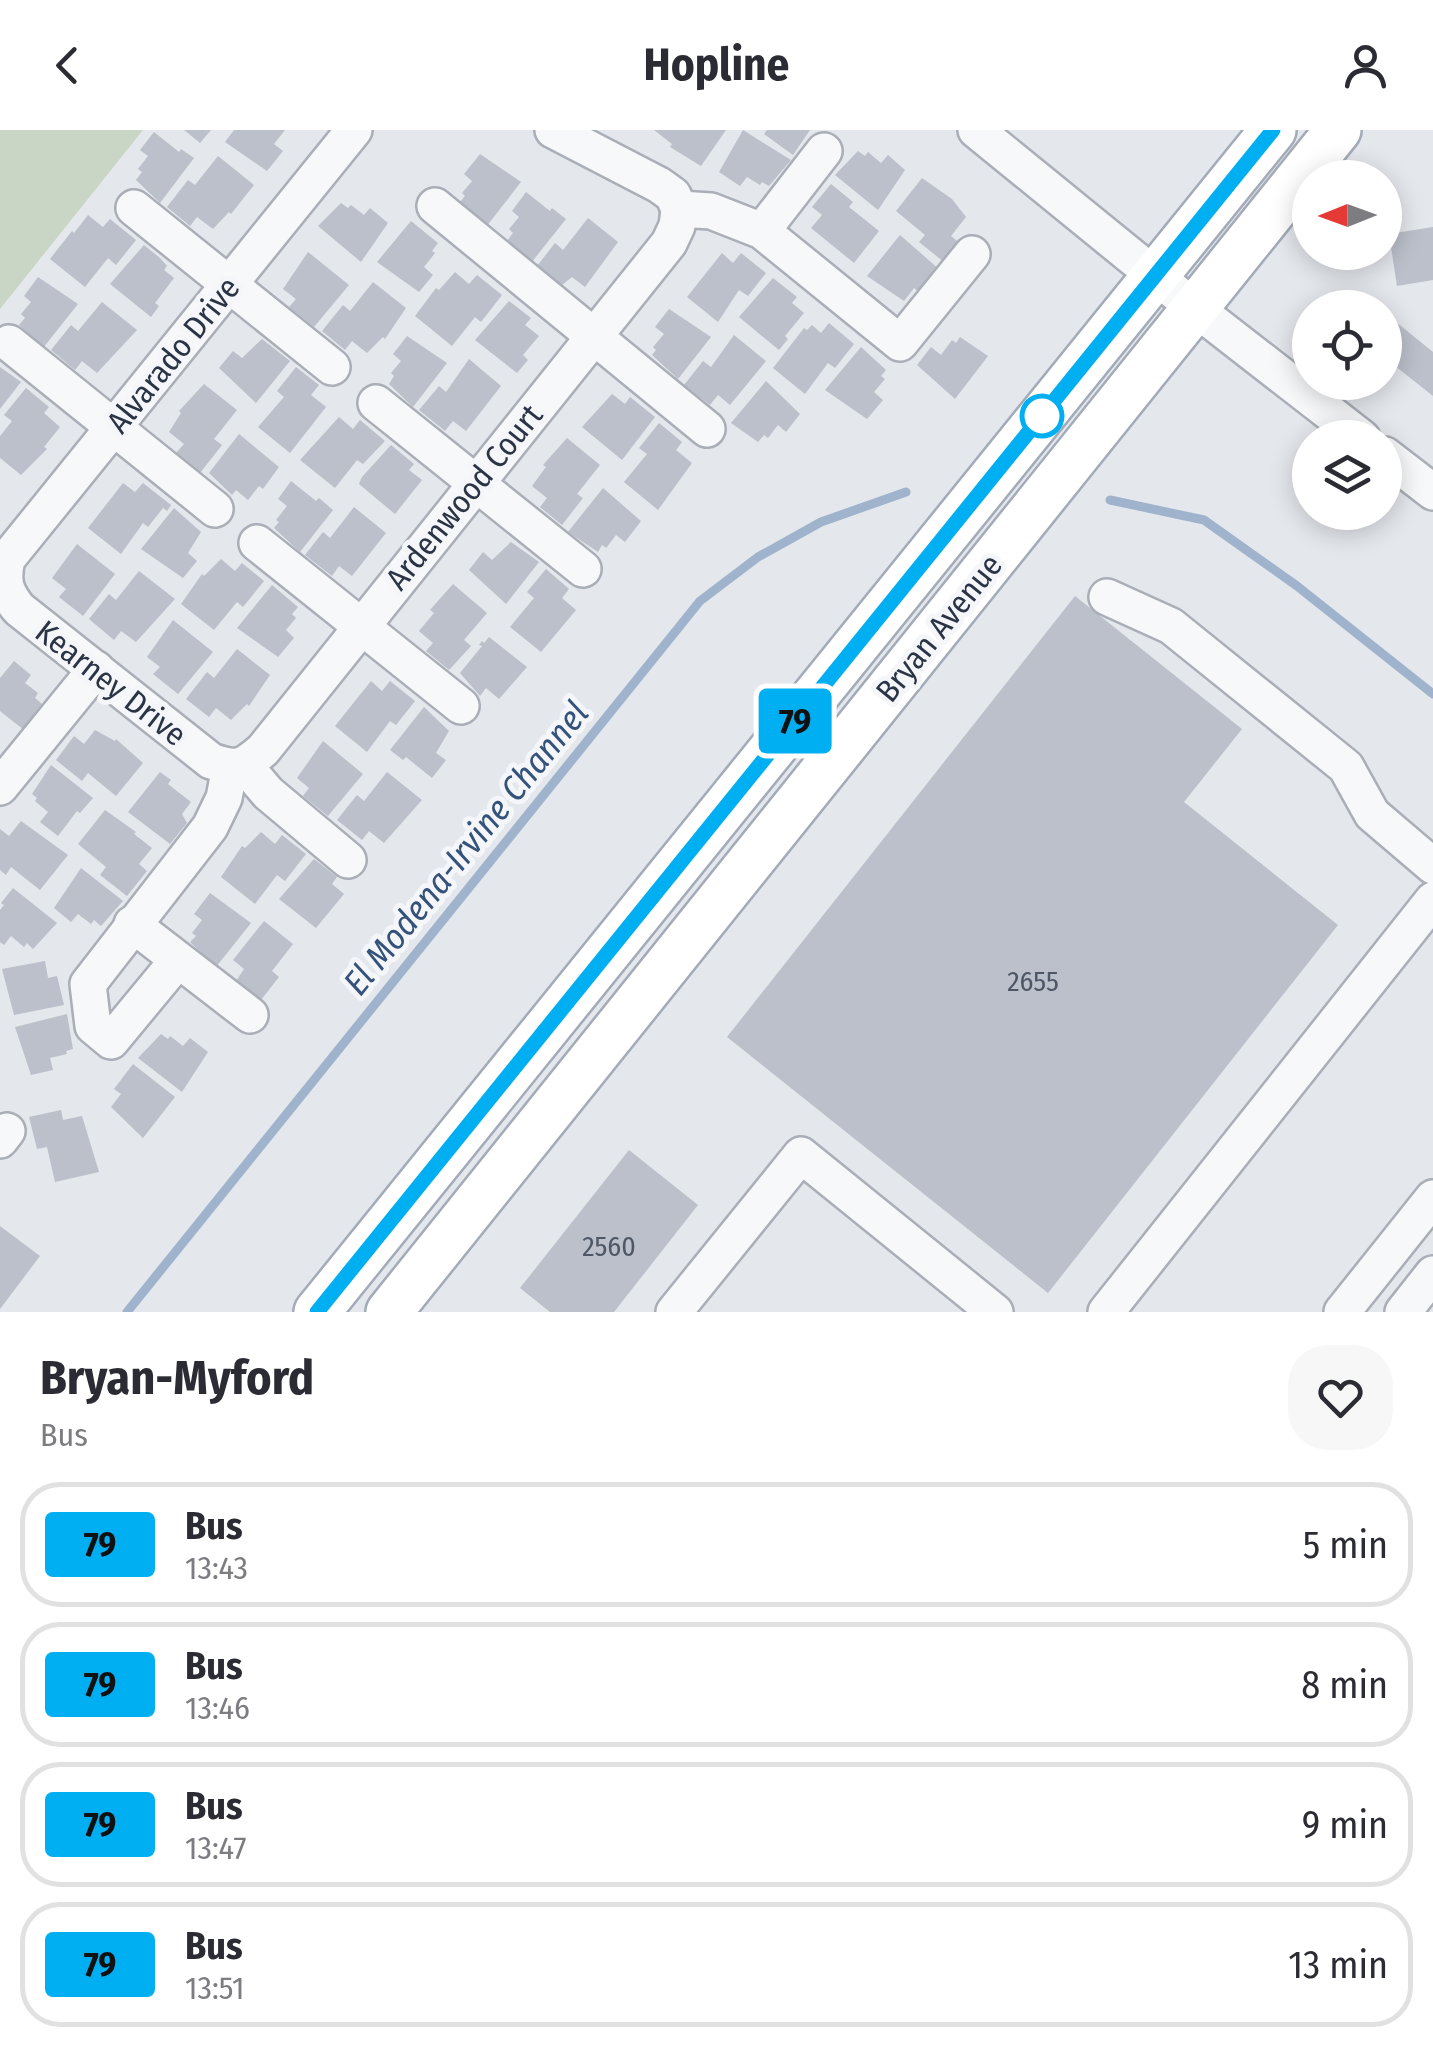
<!DOCTYPE html>
<html lang="en">
<head>
<meta charset="utf-8">
<style>
	body { margin:0; font-family:"Fira Sans Condensed",sans-serif; background:#f7f7f7; color:#2b2b33; height:100vh; display:flex; flex-direction:column; font-size:38px; white-space:nowrap }
	* { box-sizing:border-box; margin:0 }
	p { font-size:32px; color:#7c7c81 }
	.icon { flex:none; width:55px; height:55px; fill:none; stroke:currentColor; stroke-width:2; stroke-linecap:round; stroke-linejoin:round }
	.map { position:relative; height:1182px; overflow:hidden }
	.side { display:flex; flex-direction:column; background:#fff; flex:1 }
	.side>* { flex:none }
	.badge { padding:0 20px; border-radius:8px; font-size:35px; line-height:65px }
	.needle { width:65px; rotate:269deg }
	.fabs { position:absolute; left:1292px; top:30px; display:grid; gap:20px }
	.fabs a { display:grid; place-items:center; width:110px; height:110px; border-radius:50%; background:#fff; box-shadow:0 5px 25px #0003; font-size:50px }
	.map>.badge { position:absolute; translate:-50% -50%; box-shadow:0 0 0 5px #fff }
	.round { display:grid; place-items:center; flex:none; width:105px; height:105px; border-radius:40px; background:#f7f7f7 }
	.overview { display:flex; align-items:center; justify-content:space-between; height:170px; padding:0 40px }
	h1 { font-size:48px; font-weight:700; line-height:75px }
	ul { padding:0; list-style:none }
	li { display:flex; align-items:center; gap:30px; height:125px; margin:0 20px 15px; padding:0 20px; border:5px solid #e1e1e2; border-radius:40px }
	li div { flex:1 }
	li b { display:block; font-size:38px }
	li em { font-style:normal }
	li .badge { min-width:110px; font-weight:700; text-align:center }
	header { display:flex; justify-content:space-between; align-items:center; height:130px; padding:0 40px; background:#fff; font-size:45px; font-weight:700 }
	.map>svg:first-child { display:block }
	.green { fill:#c9d6c5 }
	.lines { fill:none; stroke-linecap:round; stroke-linejoin:round }
	.stream { stroke:#9fb4cc; stroke-width:9 }
	.building { fill:#bbc0ca }
	.minor-casing { stroke:#a9aeb7; stroke-width:40 }
	.major-casing { stroke:#a3abb8; stroke-width:50 }
	.minor { stroke:#f7f8fa; stroke-width:35 }
	.major { stroke:#fff; stroke-width:45 }
	.line-casing { stroke:#fff; stroke-width:22 }
	.line { stroke:#00aff2; stroke-width:15 }
	.stop-dot { fill:#fff; stroke:#00aff2; stroke-width:5 }
	.labels { text-anchor:middle; stroke-width:10; stroke-linejoin:round; paint-order:stroke }
	.number-label { font-size:28px; fill:#4f5766 }
	.street-label { font-size:32px; fill:#2b3445; stroke:#f4f6f9 }
	.water-label { font-size:35px; font-style:italic; fill:#34527a; stroke:#f4f6f9 }
</style>
</head>
<body>
<header><svg class="icon" aria-label="back" viewBox="0 0 24 24"><path d="M15 5l-7 7 7 7"/></svg>Hopline<svg class="icon" aria-label="person" viewBox="0 0 24 24"><circle cx="12" cy="8" r="4"/><path d="M4 21q1-7 8-7t8 7"/></svg></header>
<div class="map">
<svg width="1433" height="1182" viewBox="0 0 1433 1182">
	<rect width="100%" height="100%" fill="#e4e7ec"/>
	<!-- green -->
	<path class="green" d="M0,0h143l-143,179z"/>
	<g class="lines">
		<!-- stream -->
		<g class="stream">
			<path d="M1110,370l94,20 93,66 136,108"/>
			<path d="M127,1182l573,-711 58,-44 63,-35 85,-30"/>
		</g>
	</g>
	<!-- building -->
	<g class="building">
		<path d="M184,0h27l-11,13z"/>
		<path d="M234,0h51l-11,14 9,7 -16,20 -42,-29z"/>
		<path d="M654,0h72l-25,36 -31,-19 2,-3z"/>
		<path d="M743,0l48,30 -22,26 -7,-4 -2,3 -13,-8 -7,9 -21,-14z"/>
		<path d="M767,0h43l-17,25 -29,-21z"/>
		<path d="M154,2l25,20 2,-3 13,9 -34,45 -24,-23 6,-8 -4,-3 10,-13 -8,-6z"/>
		<path d="M858,21l7,5 3,-4 13,11 7,-8 17,15 -27,40 -43,-35z"/>
		<path d="M480,24l41,28 -35,45 -26,-25 5,-6 -3,-3 10,-12 -8,-7z"/>
		<path d="M218,26l36,29 -23,29 -2,-2 -16,17 -16,-12 -7,9 -23,-19 21,-27 7,5z"/>
		<path d="M922,48l30,21 14,18 -15,19 10,8 -16,19 -26,-21 6,-7 -29,-24z"/>
		<path d="M831,54l22,18 -4,5 30,24 -25,32 -43,-35 11,-13 -10,-8z"/>
		<path d="M526,62l24,19 2,-3 14,11 -35,44 -24,-22 6,-8 -4,-4 10,-12 -7,-6z"/>
		<path d="M341,73l7,5 3,-3 13,10 6,-7 18,15 -27,39 -43,-36z"/>
		<path d="M88,85l15,12 7,-8 26,21 -20,25 -8,-7 -23,29 -35,-28 22,-28 2,2z"/>
		<path d="M588,88l30,24 -33,45 -13,-10 -10,8 -25,-19 18,-23 8,7z"/>
		<path d="M411,91l27,22 -6,8 3,2 -11,14 9,8 -14,17 -42,-30z"/>
		<path d="M1433,97v53l-36,6 -8,-52z"/>
		<path d="M900,105l40,35 -19,24 -7,-6 -10,13 -37,-25z"/>
		<path d="M144,115l16,13 7,8 -3,4 10,8 -19,25 4,3 -8,11 -41,-33z"/>
		<path d="M308,122l41,33 -35,42 -25,-20 7,-8 -13,-10z"/>
		<path d="M722,123l11,10 8,-10 25,20 -18,23 -9,-6 -21,32 -31,-25z"/>
		<path d="M455,142l14,12 8,-9 25,20 -21,27 -6,-5 -23,29 -37,-30 21,-28 3,2z"/>
		<path d="M38,147l40,27 -35,44 -24,-23 6,-7 -4,-4 10,-12 -7,-6z"/>
		<path d="M773,148l24,19 -5,6 12,10 -19,23 3,3 -9,11 -40,-33z"/>
		<path d="M373,152l33,26 -21,31 -2,-2 -16,16 -15,-12 -7,9 -23,-19 21,-26 7,6z"/>
		<path d="M509,171l22,17 -6,7 14,11 -16,19 5,5 -11,13 -42,-33z"/>
		<path d="M102,172l35,28 -40,43 -15,-12 -7,9 -24,-20 20,-25 7,6z"/>
		<path d="M669,179l42,28 -33,42 -26,-24 4,-5 -3,-3 11,-13 -9,-7z"/>
		<path d="M1396,192l37,30v44l-48,-38v-23z"/>
		<path d="M829,193l25,21 -19,24 -7,-5 -23,31 -32,-26 31,-40 3,2 5,-5 9,8z"/>
		<path d="M734,205l32,26 -36,44 -12,-10 -8,10 -26,-20 19,-24 8,6z"/>
		<path d="M407,206l40,27 -34,44 -24,-23 5,-8 -3,-3 10,-12 -8,-7z"/>
		<path d="M960,207l28,19 -33,43 -38,-34 14,-18 10,8 11,-15 4,3z"/>
		<path d="M262,209l28,22 -34,42 -37,-35 14,-17 9,7z"/>
		<path d="M861,217l25,23 -5,6 4,3 -11,13 9,8 -16,19 -42,-29z"/>
		<path d="M469,229l32,27 -35,45 -13,-10 -8,10 -26,-21 20,-24 7,6z"/>
		<path d="M0,237l21,15 -21,27z"/>
		<path d="M296,237l23,18 -8,10 15,12 -36,46 -32,-26 26,-30 -7,-6z"/>
		<path d="M766,251l34,33 -14,18 -8,-7 -10,13 -4,-3 -6,7 -27,-19z"/>
		<path d="M204,254l33,26 -23,29 8,6 -22,28 -24,-20 8,-9 -15,-12 12,-19 -2,-2z"/>
		<path d="M26,258l23,19 -5,6 16,14 -16,20 3,2 -26,26 -21,-17v-22l12,-15 -8,-6z"/>
		<path d="M612,264l13,10 5,-7 25,20 -33,43 -40,-33z"/>
		<path d="M339,287l14,12 7,-9 25,21 -22,23 -6,-4 -22,28 -35,-28z"/>
		<path d="M659,293l23,19 -6,8 16,13 -34,47 -34,-28 23,-28 -8,-6z"/>
		<path d="M239,304l40,33 -16,22 -4,-3 -11,14 -12,-10 -4,5 -23,-22z"/>
		<path d="M567,308l33,27 -23,29 6,4 -21,27 -22,-18 7,-9 -15,-12 14,-19 -3,-2z"/>
		<path d="M391,315l23,19 -5,6 13,10 -27,34 -36,-30 3,-7z"/>
		<path d="M291,351l25,20 3,-3 14,12 -33,42 -26,-24 5,-6 -3,-2 11,-14 -9,-7z"/>
		<path d="M123,353l12,9 8,-9 28,22 -4,6 -4,-3 -15,19 -5,-4 -22,31 -33,-26z"/>
		<path d="M603,358l38,33 -16,21 -9,-7 -10,13 -4,-3 -4,7 -30,-20z"/>
		<path d="M354,377l32,26 -34,43 -13,-10 -7,10 -27,-21 18,-23 7,6z"/>
		<path d="M174,378l27,24 -13,21 9,8 -14,17 -42,-29z"/>
		<path d="M511,412l28,20 -33,42 -37,-34 14,-18 9,8z"/>
		<path d="M77,414l38,30 -32,42 -24,-19 7,-8 -14,-11z"/>
		<path d="M221,429l14,12 7,-8 22,18 -21,26 -6,-5 -23,28 -33,-26 21,-30 2,2z"/>
		<path d="M546,439l23,20 -7,9 14,12 -35,42 -31,-25 24,-29 -7,-6z"/>
		<path d="M139,441l36,28 -39,43 -15,-11 -7,9 -25,-21 20,-25 7,6z"/>
		<path d="M453,454l34,29 -23,27 7,6 -22,24 -23,-19 7,-8 -14,-12 15,-18 -4,-3z"/>
		<path d="M272,455l26,22 -6,7 4,4 -10,12 8,8 -16,19 -41,-29z"/>
		<path d="M1075,466l167,133 -58,73 154,123 -290,368 -321,-256z"/>
		<path d="M173,490l40,32 -35,42 -25,-20 7,-7 -13,-10z"/>
		<path d="M489,507l38,30 -28,32 -13,-11 -6,8 -20,-23 22,-27 -3,-1 3,-4 2,2z"/>
		<path d="M237,519l33,26 -21,31 -2,-2 -16,16 -15,-12 -7,9 -23,-18 21,-27 7,6z"/>
		<path d="M14,531l17,14 -6,8 13,10 -3,5 7,6 -18,26 -24,-19v-33z"/>
		<path d="M371,551l11,10 8,-10 25,20 -19,24 -6,-4 -23,31 -32,-26z"/>
		<path d="M424,577l25,24 -13,22 10,7 -14,18 -26,-21 -3,3 -13,-10z"/>
		<path d="M95,600l20,11 1,-2 27,24 -27,33 -28,-23 -6,8 -26,-21 18,-24 10,8z"/>
		<path d="M323,611l40,33 -35,42 -25,-20 6,-8 -12,-10z"/>
		<path d="M51,635l42,33 -13,15 -3,-2 -19,25 -18,-14 8,-10 -13,-11 2,-3 -5,-4z"/>
		<path d="M160,642l11,8 -3,4 23,18 -9,12 5,9 -17,21 -42,-32z"/>
		<path d="M387,642l35,28 -38,43 -15,-12 -7,9 -25,-20 20,-25 7,6z"/>
		<path d="M105,680l31,22 -2,2 18,14 -13,16 8,7 -20,25 -27,-21 6,-8 -28,-23z"/>
		<path d="M21,691l47,34 -28,35 -29,-23 -5,8 -6,-5v-41l9,7z"/>
		<path d="M261,702l14,12 7,-9 24,19 -21,27 -8,-6 -22,29 -34,-27 21,-31 3,2z"/>
		<path d="M314,729l23,18 -5,7 12,10 -28,34 -37,-29z"/>
		<path d="M81,738l42,33 -22,25 -7,-6 -3,4 -13,-10 -7,8 -17,-14z"/>
		<path d="M13,758l44,35 -24,26 -6,-6 -3,4 -13,-11 -7,9 -4,-3v-32l4,-5 -3,-2z"/>
		<path d="M210,763l41,30 -35,44 -26,-25 6,-6 -4,-3 10,-13 -8,-6z"/>
		<path d="M264,791l29,23 -21,27 7,6 -18,23 -25,-19 8,-12 -11,-9z"/>
		<path d="M45,831l3,17 9,-2 7,29 -50,10 -12,-46z"/>
		<path d="M67,884l6,35 -7,2 1,3 -17,4 3,12 -22,5 -16,-48z"/>
		<path d="M161,904l7,5 2,-3 13,10 7,-8 18,14 -26,40 -44,-34z"/>
		<path d="M133,934l42,33 -32,41 -32,-31 10,-13 -7,-5z"/>
		<path d="M61,980l2,10 19,-4 17,56 -44,10 -8,-35 -10,2 -8,-32z"/>
		<path d="M629,1020l69,55 -84,107h-64l-30,-24z"/>
		<path d="M0,1096l40,30 -40,53z"/>
	</g>
	<g class="lines">
		<!-- minor casing -->
		<g class="minor-casing">
			<g id="minor">
				<path d="M354,0l-347,429c-5,22 -2,33 12,50l192,152c27,9 31,7 52,-11l406,-507 8,-17 2,-17"/>
				<path d="M553,0l106,55 14,10 6,14"/>
				<path d="M976,0l220,179 166,129"/>
				<path d="M435,76l272,223"/>
				<path d="M134,78l198,159"/>
				<path d="M679,79l32,2 51,20 138,112 72,-89"/>
				<path d="M762,101l62,-80"/>
				<path d="M9,213l206,166"/>
				<path d="M376,273l207,166"/>
				<path d="M1385,325l48,37"/>
				<path d="M257,413l204,163"/>
				<path d="M1107,467l64,29 175,141 26,47 61,52"/>
				<path d="M245,636l23,27 80,67"/>
				<path d="M0,657l96,-118"/>
				<path d="M132,794l118,91"/>
				<path d="M178,830l-67,81 -18,-15 -5,-42 122,-157 14,-29 6,-31"/>
				<path d="M0,1010l7,-9"/>
				<path d="M674,1182l127,-157 194,157"/>
				<path d="M1106,1182l327,-412"/>
				<path d="M1342,1182l91,-114"/>
				<path d="M1403,1182l30,-38"/>
			</g>
		</g>
		<!-- major casing -->
		<g class="major-casing">
			<g id="major">
				<path d="M317,1182l956,-1182"/>
				<path d="M389,1182l949,-1182"/>
			</g>
		</g>
		<!-- minor -->
		<use href="#minor" class="minor"/>
		<!-- major -->
		<use href="#major" class="major"/>
	</g>
	<g class="lines">
		<!-- line casing -->
		<g class="line-casing">
			<path id="line" d="M317,1182l956,-1182"/>
		</g>
		<!-- line -->
		<use href="#line" class="line"/>
	</g>
	<!-- markers -->
	<circle class="stop-dot" cx="1042" cy="286" r="20"/>
	<g class="labels">
		<!-- number labels -->
		<g class="number-label">
			<text x="1033" y="861">2655</text>
			<text x="609" y="1126">2560</text>
		</g>
		<!-- street labels -->
		<g class="street-label">
			<text transform="translate(173 225) rotate(-51)" y="11">Alvarado Drive</text>
			<text transform="translate(464 367) rotate(-51)" y="11">Ardenwood Court</text>
			<text transform="translate(939 498) rotate(-51)" y="11">Bryan Avenue</text>
			<text transform="translate(111 553) rotate(38)" y="11">Kearney Drive</text>
		</g>
		<!-- water labels -->
		<g class="water-label">
			<text transform="translate(466 718) rotate(-51)" y="12">El Modena-Irvine Channel</text>
		</g>
	</g>
</svg>
<div class="fabs">
<a><svg class="needle" viewBox="-14 -14 28 28"><path d="M0-13l5 13h-10z" fill="#e53935"/><path d="M0 13l5-13h-10z" fill="#7c7c81"/></svg></a>
<a><svg class="icon" aria-label="locate" viewBox="0 0 24 24"><circle cx="12" cy="12" r="6"/><path d="M12 2v4M12 18v4M2 12h4M18 12h4"/></svg></a>
<a><svg class="icon" aria-label="layers" viewBox="0 0 24 24"><path d="M12 4l9 5-9 5-9-5zM3 14l9 5 9-5"/></svg></a>
</div>
<b class="badge" style="left:795px;top:591px;background:#00aff2;color:#111">79</b>
</div>
<section class="side">
<div class="overview"><div><h1>Bryan-Myford</h1><p>Bus</p></div><a class="round"><svg class="icon" aria-label="heart" viewBox="0 0 24 24"><path d="M12 20l-8-8c-3-5 5-10 8-4 3-6 11-1 8 4z"/></svg></a></div>
<ul>
<li><span class="badge" style="background:#00aff2;color:#111">79</span><div><b>Bus</b><p>13:43</p></div><em>5 min</em></li>
<li><span class="badge" style="background:#00aff2;color:#111">79</span><div><b>Bus</b><p>13:46</p></div><em>8 min</em></li>
<li><span class="badge" style="background:#00aff2;color:#111">79</span><div><b>Bus</b><p>13:47</p></div><em>9 min</em></li>
<li><span class="badge" style="background:#00aff2;color:#111">79</span><div><b>Bus</b><p>13:51</p></div><em>13 min</em></li>
</ul>
</section>
</body>
</html>
